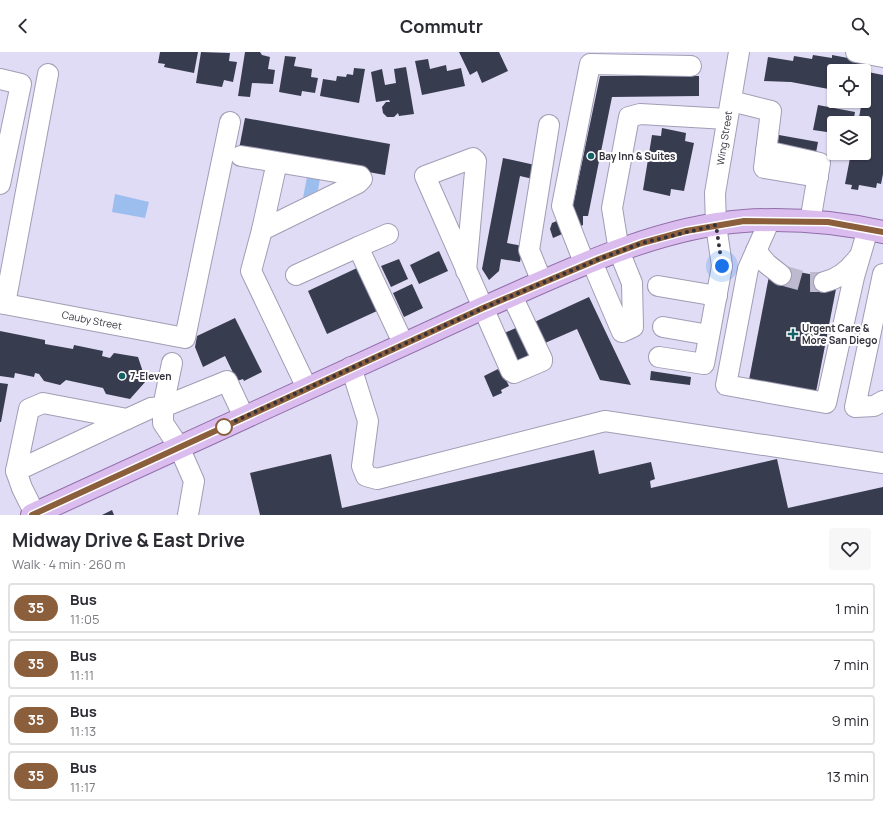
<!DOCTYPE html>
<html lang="en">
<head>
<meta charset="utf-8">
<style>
	body { margin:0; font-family:Manrope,sans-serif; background:#f7f7f7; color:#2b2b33; height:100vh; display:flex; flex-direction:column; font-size:15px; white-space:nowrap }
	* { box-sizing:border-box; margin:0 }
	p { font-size:13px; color:#7c7c81 }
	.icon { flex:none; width:22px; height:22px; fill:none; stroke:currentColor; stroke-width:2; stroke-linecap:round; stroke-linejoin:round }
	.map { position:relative; height:463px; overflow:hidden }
	.sheet { display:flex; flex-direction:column; background:#fff; flex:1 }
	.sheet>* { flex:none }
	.badge { padding:0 8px; border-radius:13px; font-size:14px; line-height:26px }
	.fabs { position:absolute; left:827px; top:12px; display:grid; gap:8px }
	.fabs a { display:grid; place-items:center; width:44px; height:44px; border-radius:4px; background:#fff; box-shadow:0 1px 3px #0004; font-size:20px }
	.you { position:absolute; width:20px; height:20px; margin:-10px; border:3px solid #fff; border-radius:50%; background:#1a73e8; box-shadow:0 0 0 6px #1a73e833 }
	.map>.badge { position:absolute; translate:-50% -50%; box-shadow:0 0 0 2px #fff }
	.round { display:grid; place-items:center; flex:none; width:42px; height:42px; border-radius:4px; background:#f7f7f7 }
	.headline { display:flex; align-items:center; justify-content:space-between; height:68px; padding:0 12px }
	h1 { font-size:19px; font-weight:700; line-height:30px }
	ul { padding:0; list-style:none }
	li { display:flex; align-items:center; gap:12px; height:50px; margin:0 8px 6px; padding:0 4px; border:2px solid #e1e1e2; border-radius:4px }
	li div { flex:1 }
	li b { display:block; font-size:15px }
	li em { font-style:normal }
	li .badge { min-width:44px; font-weight:700; text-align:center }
	header { display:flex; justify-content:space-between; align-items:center; height:52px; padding:0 12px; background:#fff; font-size:18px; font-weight:700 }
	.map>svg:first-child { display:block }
	.water { fill:#9bbeef }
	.building { fill:#383c4f }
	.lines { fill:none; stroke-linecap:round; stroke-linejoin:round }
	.minor-tunnel { stroke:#bdbad0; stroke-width:20; stroke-dasharray:20 10; stroke-linecap:butt }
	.minor-casing { stroke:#a19db4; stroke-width:22 }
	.major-casing { stroke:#916faa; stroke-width:24 }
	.minor { stroke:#fff; stroke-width:20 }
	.major { stroke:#dbbcef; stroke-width:22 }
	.line-casing { stroke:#fff; stroke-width:9 }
	.line { stroke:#8b5e3c; stroke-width:6 }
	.walk { stroke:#33313b; stroke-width:4; stroke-dasharray:0 7.2 }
	.poi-dot { fill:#126267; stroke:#fff; stroke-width:1.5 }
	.stop-dot { fill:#fff; stroke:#8b5e3c; stroke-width:2 }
	.labels { text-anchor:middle; stroke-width:4; stroke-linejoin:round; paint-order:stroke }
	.street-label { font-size:10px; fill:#33313b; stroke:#fff }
	.poi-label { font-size:10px; font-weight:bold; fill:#33313b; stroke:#fff; text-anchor:start }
</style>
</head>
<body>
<header><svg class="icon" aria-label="back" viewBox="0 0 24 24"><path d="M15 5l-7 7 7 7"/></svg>Commutr<svg class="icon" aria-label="search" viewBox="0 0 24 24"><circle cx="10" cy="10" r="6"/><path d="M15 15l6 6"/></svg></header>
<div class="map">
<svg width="883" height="463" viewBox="0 0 883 463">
	<rect width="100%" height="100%" fill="#e0dcf5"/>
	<!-- water -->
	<g class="water">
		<path d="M307,125l13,2 -2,11 -15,8z"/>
		<path d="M115,142l34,8 -4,16 -33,-6z"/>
	</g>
	<!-- building -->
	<g class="building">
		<path d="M160,0h38l-4,21 -30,-6 1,-3 -7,-1z"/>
		<path d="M201,0l29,1 -1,8 8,1 -4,20 -9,-2 -2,7 -26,-4z"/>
		<path d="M245,0h15l2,3 8,2 -2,12 7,1 -2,14 -21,-1 -2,14 -12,-1z"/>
		<path d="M459,0h40l9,19 -26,12 -5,-12 -7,4z"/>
		<path d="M813,3l19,3v-3l32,6 -2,10h-28v19l-43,-8 -27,-1 4,-24 25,4 1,-5 18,3z"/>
		<path d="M285,4l11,1 -2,9 18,3 -1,8 7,1 -3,15 -13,-2 -1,5 -22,-4z"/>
		<path d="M428,7l2,10 16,-4 1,6 14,-3 4,18 -43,9 -7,-34z"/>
		<path d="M406,15l8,47 -15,2 -1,-3 -4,4h-7l-4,-4 -1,-6 4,-5h4l-1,-2 -13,2 -5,-30 11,-3 3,16 11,-2 -2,-14z"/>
		<path d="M354,16l11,1 -6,34 -39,-7 3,-17 13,2 1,-5 9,1 1,-3 6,1z"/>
		<path d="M868,20l15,3v99l-2,10 -4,-1 -1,5 -17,-3 -1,5 -7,-1 1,-4 -7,-1 6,-31h13v-30h-6l4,-22h2z"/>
		<path d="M600,24h99v20l-87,1 -24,119h-5v9l-30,13 -3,-9 2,-6 19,-8z"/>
		<path d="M818,53l37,7 -2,11h-19v10l-21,-3z"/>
		<path d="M245,66l145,26 -5,31 -146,-26z"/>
		<path d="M662,76l24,5 -1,8 9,2 -10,48 -13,-2 -1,7 -27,-6 9,-55 9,1z"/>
		<path d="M779,83l39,7 -7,37 -39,-7z"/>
		<path d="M503,106l32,7 -2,14 -13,-3 -13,67 16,3 -3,16 -19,-3 -2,12 -10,9 -7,-11z"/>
		<path d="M439,199l9,20 -29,13 -9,-19z"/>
		<path d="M399,207l9,20 -17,8 -10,-21z"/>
		<path d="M357,216l20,43 -50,23 -19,-43z"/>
		<path d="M783,217l42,8 11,12 -20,103 -67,-12 20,-104z"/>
		<path d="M412,232l11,24 -19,9 -11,-24z"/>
		<path d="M589,245l42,88 -31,-5 -23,-51 -32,14 -17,-18z"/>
		<path d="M235,266l27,54 -18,9 -1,-2 -6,2 -12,-25 -22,11 -8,-20 2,-11z"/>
		<path d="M518,275l14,30 -18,8 -14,-30z"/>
		<path d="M0,279l45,9v4l28,5 1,-4 29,6 -1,5 8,2 4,-5 24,4 8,24 -16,18 -24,-5 -3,-6 -37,-8 -6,5 -16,-4 -5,-7 -4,-1 -1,4 -19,-4 -1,5 -14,-2z"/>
		<path d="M498,317l1,2 5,-2 5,10 -3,1 3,6 -8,4 1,3 -9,4 -9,-21z"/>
		<path d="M651,319l40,6 -1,8 -40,-5z"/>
		<path d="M0,331l8,1 -7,38h-1z"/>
		<path d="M594,398l5,24 52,-12 4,17 -5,2 1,7 126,-29 11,49 95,-21v28h-623l-10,-42 81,-19 11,54z"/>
		<path d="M112,458l2,5h-12z"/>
	</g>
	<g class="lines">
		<!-- minor-tunnel -->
		<path class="minor-tunnel" d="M781,223l25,7h18"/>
		<!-- minor casing -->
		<g class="minor-casing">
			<g id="minor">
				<path d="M856,0l27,5"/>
				<path d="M0,27l21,5 -21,100"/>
				<path d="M731,49l40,10 -7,57 54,9"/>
				<path d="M766,99l54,12 -10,59"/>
				<path d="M241,104l119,20 2,3 -4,4 -96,47 15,-68"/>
				<path d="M769,170l-21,47 -22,116 100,18 28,-126 14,-48"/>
				<path d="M262,178l-11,41 56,117"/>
				<path d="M358,195l30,-13"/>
				<path d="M756,199l11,13 14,11"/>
				<path d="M592,210l30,70 11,-5 -1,-44 -13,-32 -7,-43 17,-91 11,-3 87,5"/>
				<path d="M585,213l-23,-59 28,-142 101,2"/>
				<path d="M466,219l10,-110 -3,-3 -48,18c28,65 57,130 86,195l3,2 28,-12v-2l-30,-63"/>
				<path d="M883,222l-28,133 19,-1 9,-5"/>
				<path d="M296,223l62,-28 46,98"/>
				<path d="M542,230l-13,-32 20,-125"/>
				<path d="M824,230c15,-3 25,-12 34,-24"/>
				<path d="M658,234l59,10"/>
				<path d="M0,251l185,35 45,-216"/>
				<path d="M5,252l43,-230"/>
				<path d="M663,275l46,8"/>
				<path d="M659,305l45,7 18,-98 -6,-41 -1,-32 24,-141"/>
				<path d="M172,311l-9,44v16l16,24 15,34 -6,34"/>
				<path d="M351,315l17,54 -6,45 4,10 11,3 228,-58 278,42"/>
				<path d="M16,419l111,-52"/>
				<path d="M35,462l-13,-26 -6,-17 13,-62 14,-6 84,16 24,-11 12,-1 64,-26 17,36"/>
			</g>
		</g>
		<!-- major casing -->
		<g class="major-casing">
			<path id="major" d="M32,463l451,-207c80,-35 172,-81 261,-87 46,-3 94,1 139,11"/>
		</g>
		<!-- minor -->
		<use href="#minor" class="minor"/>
		<!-- major -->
		<use href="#major" class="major"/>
	</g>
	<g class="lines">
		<!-- line casing -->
		<g class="line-casing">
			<path id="line" d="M32,463l451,-207 116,-49 43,-16 44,-12 58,-10 84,1 55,10"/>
		</g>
		<!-- line -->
		<use href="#line" class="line"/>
		<!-- walk -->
		<path class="walk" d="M224,375l-4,1 263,-120 116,-49 43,-16 74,-18 6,41"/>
	</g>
	<!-- markers -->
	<g class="poi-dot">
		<circle cx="591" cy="104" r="4"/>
		<path d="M791 276h4v4h4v4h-4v4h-4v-4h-4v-4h4z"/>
		<circle cx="122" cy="324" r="4"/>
	</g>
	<circle class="stop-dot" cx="224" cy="375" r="8"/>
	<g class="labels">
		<!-- street labels -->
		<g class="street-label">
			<text transform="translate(724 86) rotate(-81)" y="4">Wing Street</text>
			<text transform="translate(92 268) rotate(11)" y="4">Cauby Street</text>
		</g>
		<!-- poi labels -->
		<g class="poi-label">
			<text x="599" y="108">Bay Inn &amp; Suites</text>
			<text x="802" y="280">Urgent Care &amp;<tspan x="802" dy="12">More San Diego</tspan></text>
			<text x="130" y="328">7-Eleven</text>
		</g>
	</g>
</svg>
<div class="fabs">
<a><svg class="icon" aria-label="locate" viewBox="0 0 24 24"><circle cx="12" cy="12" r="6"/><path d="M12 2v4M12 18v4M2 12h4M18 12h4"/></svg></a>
<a><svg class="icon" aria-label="layers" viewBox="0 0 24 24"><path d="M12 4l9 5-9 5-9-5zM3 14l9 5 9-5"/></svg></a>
</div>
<div class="you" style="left:722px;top:214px"></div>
</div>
<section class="sheet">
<div class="headline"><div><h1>Midway Drive &amp; East Drive</h1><p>Walk · 4 min · 260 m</p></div><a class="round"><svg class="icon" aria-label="heart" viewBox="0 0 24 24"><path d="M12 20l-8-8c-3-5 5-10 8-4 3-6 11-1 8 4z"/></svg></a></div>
<ul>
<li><span class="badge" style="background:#8b5e3c;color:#fff">35</span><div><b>Bus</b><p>11:05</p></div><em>1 min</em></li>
<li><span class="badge" style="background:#8b5e3c;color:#fff">35</span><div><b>Bus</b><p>11:11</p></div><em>7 min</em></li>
<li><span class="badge" style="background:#8b5e3c;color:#fff">35</span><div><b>Bus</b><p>11:13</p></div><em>9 min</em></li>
<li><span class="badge" style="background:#8b5e3c;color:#fff">35</span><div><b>Bus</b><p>11:17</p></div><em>13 min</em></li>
</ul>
</section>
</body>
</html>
